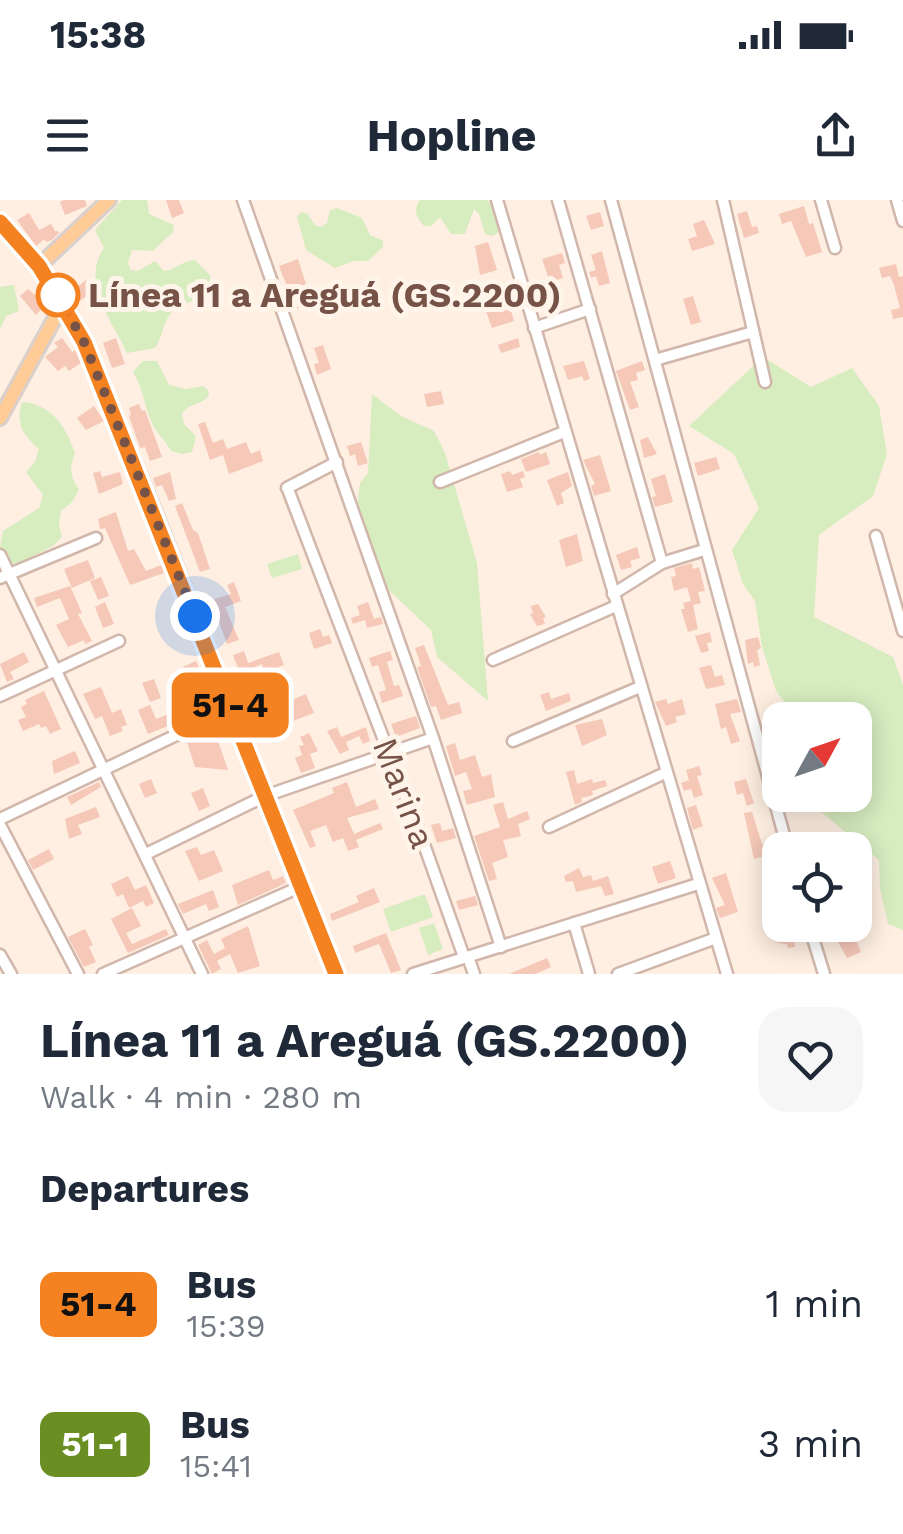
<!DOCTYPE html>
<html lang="en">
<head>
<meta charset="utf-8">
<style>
	body { margin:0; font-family:"Work Sans",sans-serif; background:#f6f6f7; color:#1f2937; height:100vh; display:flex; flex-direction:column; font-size:38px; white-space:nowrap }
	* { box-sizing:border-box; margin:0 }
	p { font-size:32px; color:#747a83 }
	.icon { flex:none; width:55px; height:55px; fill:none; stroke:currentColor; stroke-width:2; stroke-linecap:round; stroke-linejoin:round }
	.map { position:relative; height:774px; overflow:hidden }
	.side { display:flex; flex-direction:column; background:#fff; flex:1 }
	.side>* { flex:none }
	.badge { padding:0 20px; border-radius:15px; font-size:35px; line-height:65px }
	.needle { width:65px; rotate:50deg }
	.buttons { position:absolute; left:762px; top:502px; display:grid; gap:20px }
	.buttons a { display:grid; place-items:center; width:110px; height:110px; border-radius:20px; background:#fff; box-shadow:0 5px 25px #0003; font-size:50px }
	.you { position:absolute; width:50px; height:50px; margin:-25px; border:8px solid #fff; border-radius:50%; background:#1a73e8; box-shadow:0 0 0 15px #1a73e833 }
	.map>.badge { position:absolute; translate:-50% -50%; box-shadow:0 0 0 5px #fff }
	h2 { padding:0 40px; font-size:38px; line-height:90px }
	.round { display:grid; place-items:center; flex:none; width:105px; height:105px; border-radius:30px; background:#f6f6f7 }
	.summary { display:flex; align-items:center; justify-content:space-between; height:170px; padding:0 40px }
	h1 { font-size:48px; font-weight:700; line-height:75px }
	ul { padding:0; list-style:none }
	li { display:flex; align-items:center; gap:30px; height:140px; padding:0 40px }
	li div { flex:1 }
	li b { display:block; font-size:38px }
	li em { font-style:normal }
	li .badge { min-width:110px; font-weight:700; text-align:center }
	.status { display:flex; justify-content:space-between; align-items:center; height:70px; padding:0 50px; background:#fff; direction:ltr }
	.status svg { height:28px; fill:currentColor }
	header { display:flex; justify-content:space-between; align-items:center; height:130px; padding:0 40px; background:#fff; font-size:45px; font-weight:700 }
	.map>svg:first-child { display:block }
	.green { fill:#d7ecbf }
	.building { fill:#f5c8b8 }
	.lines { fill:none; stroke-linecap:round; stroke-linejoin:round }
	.minor-casing { stroke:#d1b7ab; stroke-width:15 }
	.major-casing { stroke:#d9cfcb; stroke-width:18 }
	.minor { stroke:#fff; stroke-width:10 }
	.major { stroke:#ffcb97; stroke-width:12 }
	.line-casing { stroke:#fff; stroke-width:22 }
	.line { stroke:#f58220; stroke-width:15 }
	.walk { stroke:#765247; stroke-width:10; stroke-dasharray:0 18 }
	.stop-dot { fill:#fff; stroke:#f58220; stroke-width:5 }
	.labels { text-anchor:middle; stroke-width:10; stroke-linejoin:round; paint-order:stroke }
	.stop-label { font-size:35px; font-weight:bold; fill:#765247; stroke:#fff4e9; text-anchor:start }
	.street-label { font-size:35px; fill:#765247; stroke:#fff4e9 }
</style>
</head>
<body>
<div class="status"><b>15:38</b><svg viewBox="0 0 49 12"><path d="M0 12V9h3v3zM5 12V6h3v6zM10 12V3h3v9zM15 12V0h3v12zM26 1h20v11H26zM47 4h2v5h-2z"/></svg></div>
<header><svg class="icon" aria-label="menu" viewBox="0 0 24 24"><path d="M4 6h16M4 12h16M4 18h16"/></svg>Hopline<svg class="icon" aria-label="share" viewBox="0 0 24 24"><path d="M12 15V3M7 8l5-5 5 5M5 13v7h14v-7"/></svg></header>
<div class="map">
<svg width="903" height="774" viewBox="0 0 903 774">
	<rect width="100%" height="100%" fill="#feefe2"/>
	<!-- green -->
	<g class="green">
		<path d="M122,0h25l2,14 25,11 -1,7 -20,19 -21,-1 -4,13 3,7 7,1 17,-10 9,10c12,-1 19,-11 31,-11l15,15c1,25 -22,24 -38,37 -10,10 -9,26 -17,36l-28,5c-14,-31 -47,-71 -23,-105l-9,-18z"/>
		<path d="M420,0h68l16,29 -12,7 -7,-2 -6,-20 -5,-5 -9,25h-14l-11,-17 -9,9h-7c-8,-9 -11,-16 -4,-26z"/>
		<path d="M337,8l25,10 8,17 13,6v6l-15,14h-14l-19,7 -29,-18 -9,-33 4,-5 7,2 7,11 6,2 6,-4 3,-13z"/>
		<path d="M14,85l5,26 -13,5 -6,13v-42z"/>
		<path d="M763,157l48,30 41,-19 27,38 8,48 -14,42 -54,39 -5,82 79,40 10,28v245l-15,-6 -8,-35 -1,-29 -78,-65h54v-75h-61v-6l-18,-23 -14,-44 -7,-46 -12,-17 -11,-34 27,-42 -25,-54 -45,-28z"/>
		<path d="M143,161h14l12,24 17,4 17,-3 5,4 1,6c-8,9 -22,8 -27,18l2,10 12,12 -4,16 -10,2 -11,-3c-5,-10 -13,-16 -18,-26 -9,-17 -9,-36 -20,-53z"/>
		<path d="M372,194l29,22 33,15 11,22 32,110 11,138 -51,-44 -6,-27 -56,-53 -21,-46 6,-48 8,-10z"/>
		<path d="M22,202c30,2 44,25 53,51 -6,15 -5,23 4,37l-7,12 -11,9 -2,13 3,13 -9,9 -37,19 -13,-6 -3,-12 3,-16 36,-23 4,-13 -17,-23 9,-10 4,-13c-16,-13 -24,-27 -17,-47z"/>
		<path d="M298,354l4,15 -30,9 -5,-14z"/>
		<path d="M425,694l8,23 -42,15 -8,-23z"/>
		<path d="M434,723l9,26 -15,6 -9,-27z"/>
	</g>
	<!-- building -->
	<g class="building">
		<path d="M64,0h21l2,6 -22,9 -5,-13z"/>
		<path d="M166,0h13l5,13 -12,5z"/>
		<path d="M804,6l5,18 4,-1 9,29 -16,5 -15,-36 -9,3 -3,-10z"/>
		<path d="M747,11l5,16 5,-1 2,7 -15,5 -7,-24z"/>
		<path d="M600,12l4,14 -13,4 -5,-14z"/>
		<path d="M29,13l10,17 12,-6 4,7 5,1 -8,8 -6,2 -1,-3 -9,7 -19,-26z"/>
		<path d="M704,20l11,24 -23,7 -4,-12 9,-3 -4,-12z"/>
		<path d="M488,42l9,28 -17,5 -5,-29z"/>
		<path d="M602,51l8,32 -11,3 -3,-10 -5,2 -2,-6 7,-2 -5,-15z"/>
		<path d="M562,53l3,10 -6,2 4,13 -13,4 -8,-23z"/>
		<path d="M298,59l14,44 -16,6 -17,-43z"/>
		<path d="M896,64l3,13 4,-1v41l-10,2 -2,-9 9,-2 -6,-23 -4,-9 -8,2 -3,-10z"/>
		<path d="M86,80l9,10 -15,11 -8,-10z"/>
		<path d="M28,89l21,18 -5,6 -3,-3 -5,5 -16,-19z"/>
		<path d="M693,96l8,26 -10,3 -8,-26z"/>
		<path d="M509,104l5,17 -22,7 -6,-17z"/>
		<path d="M62,138l10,14 4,-2 6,12 -13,9 -4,-5 -7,5 -13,-14 13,-10 -4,-4z"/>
		<path d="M116,138l9,26 -13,4 -9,-25z"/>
		<path d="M518,138l2,9 -19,6 -3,-8z"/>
		<path d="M323,145l8,24 -14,6 -3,-11 5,-1 -5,-15z"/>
		<path d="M584,161l6,18 -6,2 -2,-5 -14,4 -5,-14z"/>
		<path d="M642,161l3,9 -9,3 2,7 -8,2 9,25 -9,3 -14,-39z"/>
		<path d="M441,191l3,13 -17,3 -3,-13z"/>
		<path d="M139,204l3,7 3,-1 17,47 -12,4 -5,-14 -5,1 -11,-32 2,-1 -2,-7z"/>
		<path d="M94,206l10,15 -18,9 -9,-12z"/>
		<path d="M205,222l8,21 10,-4 4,10 19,-7 5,12 9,-4 3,11 -34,13 -6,-19 -13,5 -12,-36z"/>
		<path d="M648,237l9,17 -13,4 -4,-18z"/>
		<path d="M361,242l7,21 -10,3 -3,-12 -5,2 -3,-10z"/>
		<path d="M539,252l1,3 6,-3 4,12 -24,8 -5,-13z"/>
		<path d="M600,255l11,36 -17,5 -3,-10 4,-2 -12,-24z"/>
		<path d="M716,257l4,12 -22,7 -4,-13z"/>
		<path d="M100,271l2,6 18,-5 3,12 -24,10 -6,-21z"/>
		<path d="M510,271l2,4 11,-4 2,6 -5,2 3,8 -16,5 -6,-18z"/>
		<path d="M170,272l6,27 -7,2 -7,-16 -6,2 -3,-9z"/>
		<path d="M568,272l4,14 -11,7 3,10 -7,3 -10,-26z"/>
		<path d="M665,274l8,28 -18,5 -3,-10 4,-1 -5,-17z"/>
		<path d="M182,303l11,27 5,3 12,36 -10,3 -25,-66z"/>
		<path d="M116,312l12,39 6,-2 12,22 15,-6 3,8 -34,12 -25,-57 -5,1 -2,-10z"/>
		<path d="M577,334l6,27 -17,6 -7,-27z"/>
		<path d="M637,347l3,11 -10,3 2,6 -11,3 -5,-15z"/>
		<path d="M88,360l7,18 -23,10 -8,-19z"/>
		<path d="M692,363l1,6 6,-2 6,24 -7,1 3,11 -8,2 5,24 -10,3 -7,-23h4l-2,-6 8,-2 -4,-14 -13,4 -3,-14 5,-1 -2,-8z"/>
		<path d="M101,377l8,19 -11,4 -8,-19z"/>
		<path d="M234,382l7,19 -16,6 14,33 -12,4 -16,-44 20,-6 -4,-9z"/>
		<path d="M70,386l12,27 -4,1 14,27 -7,3 -1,-4 -16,7 -12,-22 13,-6 -9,-21 -23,9 -3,-9z"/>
		<path d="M105,402l9,22 -11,4 -8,-21z"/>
		<path d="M368,402l6,17 7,-2 2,7 -16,4 -2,-8 -12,4 -2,-6 9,-3 -3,-9z"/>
		<path d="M538,404l8,13 -3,1 2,6 -8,2 -7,-12 3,-1 -2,-7z"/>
		<path d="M320,429l3,8 6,-2 3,8 -18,6 -5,-16z"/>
		<path d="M710,432l2,10 -5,1 2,8 -8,2 -6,-17z"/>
		<path d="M758,437l3,11 -4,2 3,15 -6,2 -1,-5 -5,2 -3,-24z"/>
		<path d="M424,445l24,60 11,-3 3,11 -21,7 -5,-14 -5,1 -14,-40 4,-1 -6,-18z"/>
		<path d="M244,451l4,12 31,-11 5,13 -20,7 -2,-8 -22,9 -7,-18z"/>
		<path d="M390,451l3,9 -6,2 7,24 5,-1 4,11 -21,7 -3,-11 7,-2 -8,-25 -6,2 -3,-9z"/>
		<path d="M24,452l5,10 -19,10 4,7 -7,3 -7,-18z"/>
		<path d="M196,461l9,21 -14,5 -8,-20z"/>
		<path d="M711,465l4,12 7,-2 3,10 -19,4 -7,-21z"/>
		<path d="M154,479l7,19 -11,4 -8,-19z"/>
		<path d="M101,487l11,26 9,-4 6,16 -6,2 2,4 -13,5 -8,-20 -7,3 -12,-25z"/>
		<path d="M44,491l17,38 -11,5 -4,-8 -5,2 -2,-4 -16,7 -5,-11 8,-3 -5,-10 6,-3 -2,-4z"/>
		<path d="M549,492l2,7 18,-6 2,8 -25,10 -6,-16z"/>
		<path d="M306,494l8,19 -21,8 -8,-18z"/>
		<path d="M666,499l2,5 14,-5 4,15 -11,3 2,5 -11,4 -11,-24z"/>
		<path d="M737,499l4,13 -11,2 10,27 -9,3 -5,-17 -5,2 -6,-25z"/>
		<path d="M198,502l4,10 -54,22 -10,-24 12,-5 6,14z"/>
		<path d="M267,508l11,31 -8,3 -16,-29z"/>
		<path d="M416,516l4,12 -24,9 -5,-13z"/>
		<path d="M602,519l5,16 -25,11 -7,-21z"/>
		<path d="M337,527l4,10 25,-10 4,14 -7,3 -4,-8 -13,6 3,8 -9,4 -13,-23z"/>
		<path d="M309,533l9,18 -8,3 5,14 -14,5 -6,-15 7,-3 -3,-9 5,-1 -4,-8z"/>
		<path d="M201,535l2,4 15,2 10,29 -33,-3 -8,-25z"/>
		<path d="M455,543l5,17 15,-5 7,22 9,-3 4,23 -28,8 -4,-14 9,-2 -6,-17 -11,4 -9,-30z"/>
		<path d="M75,551l5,12 -26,11 -2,-13z"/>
		<path d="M699,566l3,9 -5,1 6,19 -9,3 -3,-9 -7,2 -3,-8 8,-3 -3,-10z"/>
		<path d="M574,570l3,14 15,-5 1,4 12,-3 2,6 -15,5 1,4 -12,3 1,4 -7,3 -9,-33z"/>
		<path d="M151,579l6,14 -12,5 -6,-14z"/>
		<path d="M746,579l8,24 -7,3 -4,-13 -6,2 -3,-13z"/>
		<path d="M99,582l2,5 -30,18 -4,-8z"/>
		<path d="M347,582l9,25 19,-8 4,10 -32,9 7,16 26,-11 3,6 -27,11 3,7 -11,4 -5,-13 -10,4 -7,-17 -16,6 6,15 -6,2 -17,-38 41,-17 -2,-5z"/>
		<path d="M203,588l7,18 -11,5 -8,-18z"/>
		<path d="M503,602l5,17 19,-8 3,8 -12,5 3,12 -18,4 5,17 -16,6 5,16 -8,2 -15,-45 26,-9 -7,-22z"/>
		<path d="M696,605l7,21 -10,4 -6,-22z"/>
		<path d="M96,607l4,10 -22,8 4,9 -13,5 -4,-20z"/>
		<path d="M752,612l10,32 5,-1 3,12 -16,4 -10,-46z"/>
		<path d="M440,623l2,8 11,-3 3,10 -19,5 -6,-18z"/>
		<path d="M197,647l4,8 13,-5 9,21 -24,10 -14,-30z"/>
		<path d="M49,649l5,10 -21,11 -5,-10z"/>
		<path d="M670,661l6,17 -18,6 -6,-17z"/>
		<path d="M579,668l4,9 8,-2 2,6 15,-5 6,18 -9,2 -4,-10 -25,6 -3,-11 -7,1 -2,-6z"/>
		<path d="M269,670l4,10 10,-4 3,7 -48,22 -6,-20z"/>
		<path d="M726,673l12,39 -18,6 -4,-10 9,-3 -13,-27z"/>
		<path d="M128,676l7,14 11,-5 8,18 -8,4 -3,-6 -14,7 -6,-14 -6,3 -6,-13z"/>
		<path d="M780,680v14l-14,3 -3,-14z"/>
		<path d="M374,688l6,14 -48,19 -2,-7 29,-12 -3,-6z"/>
		<path d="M213,690l6,17 -10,4 -3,-7 -23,10 -5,-10z"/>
		<path d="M475,696l3,9 -19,5 -3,-9z"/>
		<path d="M132,708l9,18 -15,7 6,11 34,-15 3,6 -41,18 -17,-34z"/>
		<path d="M782,725h9l4,22 -7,1 -1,-4 -9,-1 -2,-11 7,-2z"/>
		<path d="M248,726l12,40 -22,7 -8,-19 -13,7 4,8 -9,5 -14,-29 9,-5 7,14 11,-6 -4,-9z"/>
		<path d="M862,726l4,10 -10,4 5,12 -14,6 -13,-23z"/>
		<path d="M85,729l8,16 -4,2 7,15 -12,5 -16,-30z"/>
		<path d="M386,733l15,37 -10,3 -12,-29 -24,9 -2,-7z"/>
		<path d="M547,758l4,9 -16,7h-26z"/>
	</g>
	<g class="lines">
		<!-- minor casing -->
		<g class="minor-casing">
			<g id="minor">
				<path d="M243,0l190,538 68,209"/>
				<path d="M497,0l230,774"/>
				<path d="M558,0l104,363"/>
				<path d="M611,0l177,650"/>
				<path d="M723,0l42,182"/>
				<path d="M821,0l14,48"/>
				<path d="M897,0l6,21"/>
				<path d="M534,128l56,-19"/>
				<path d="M655,160l98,-28"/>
				<path d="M440,282l124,-50"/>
				<path d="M287,288l50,-26"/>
				<path d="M289,292l137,358 38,107"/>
				<path d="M876,336l27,95"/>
				<path d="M0,355l202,419"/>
				<path d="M0,378l96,-40"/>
				<path d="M613,394l49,-31 42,-13"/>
				<path d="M493,460l123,-54"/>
				<path d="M0,496l119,-55"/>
				<path d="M513,541l127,-54"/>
				<path d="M0,619l231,-110"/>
				<path d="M0,625l78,149"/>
				<path d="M549,627l116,-54"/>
				<path d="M146,654l119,-58 168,-58"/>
				<path d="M574,723l15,51"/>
				<path d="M809,725l15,49"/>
				<path d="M0,755l11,19"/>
				<path d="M468,757l6,17"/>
				<path d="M103,774l199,-88"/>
				<path d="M413,774l285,-90"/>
				<path d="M618,774l98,-36"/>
			</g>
		</g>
		<!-- major casing -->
		<g class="major-casing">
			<g id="major">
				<path d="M0,22l39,44 45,76 70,168 182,464"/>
				<path d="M39,66l70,-66"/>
				<path d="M0,218l63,-115"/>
			</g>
		</g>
		<!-- minor -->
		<use href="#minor" class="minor"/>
		<!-- major -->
		<use href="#major" class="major"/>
	</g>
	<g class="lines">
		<!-- line casing -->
		<g class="line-casing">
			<path id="line" d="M0,22l39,44 45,76 252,632"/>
		</g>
		<!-- line -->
		<use href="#line" class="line"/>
		<!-- walk -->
		<path class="walk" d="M58,95l26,47 111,274"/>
	</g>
	<!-- markers -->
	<circle class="stop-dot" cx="58" cy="95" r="20"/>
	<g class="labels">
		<!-- stop labels -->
		<g class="stop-label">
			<text x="88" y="107">Línea 11 a Areguá (GS.2200)</text>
		</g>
		<!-- street labels -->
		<g class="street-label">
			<text transform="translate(404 593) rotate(69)" y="12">Marina</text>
		</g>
	</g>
</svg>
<div class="buttons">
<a><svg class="needle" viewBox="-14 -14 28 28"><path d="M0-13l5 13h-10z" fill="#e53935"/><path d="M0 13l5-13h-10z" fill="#747a83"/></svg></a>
<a><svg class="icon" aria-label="locate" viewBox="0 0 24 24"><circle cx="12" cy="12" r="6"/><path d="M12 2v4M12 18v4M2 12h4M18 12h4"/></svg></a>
</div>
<div class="you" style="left:195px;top:416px"></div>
<b class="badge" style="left:230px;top:505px;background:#f58220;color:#111">51-4</b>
</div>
<section class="side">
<div class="summary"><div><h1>Línea 11 a Areguá (GS.2200)</h1><p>Walk · 4 min · 280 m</p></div><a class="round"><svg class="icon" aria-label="heart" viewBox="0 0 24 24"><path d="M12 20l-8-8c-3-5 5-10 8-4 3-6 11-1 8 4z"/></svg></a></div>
<h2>Departures</h2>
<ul>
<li><span class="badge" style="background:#f58220;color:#111">51-4</span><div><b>Bus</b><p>15:39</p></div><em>1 min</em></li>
<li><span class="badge" style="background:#6b8e23;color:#fff">51-1</span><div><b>Bus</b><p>15:41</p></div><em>3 min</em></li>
</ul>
</section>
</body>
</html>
